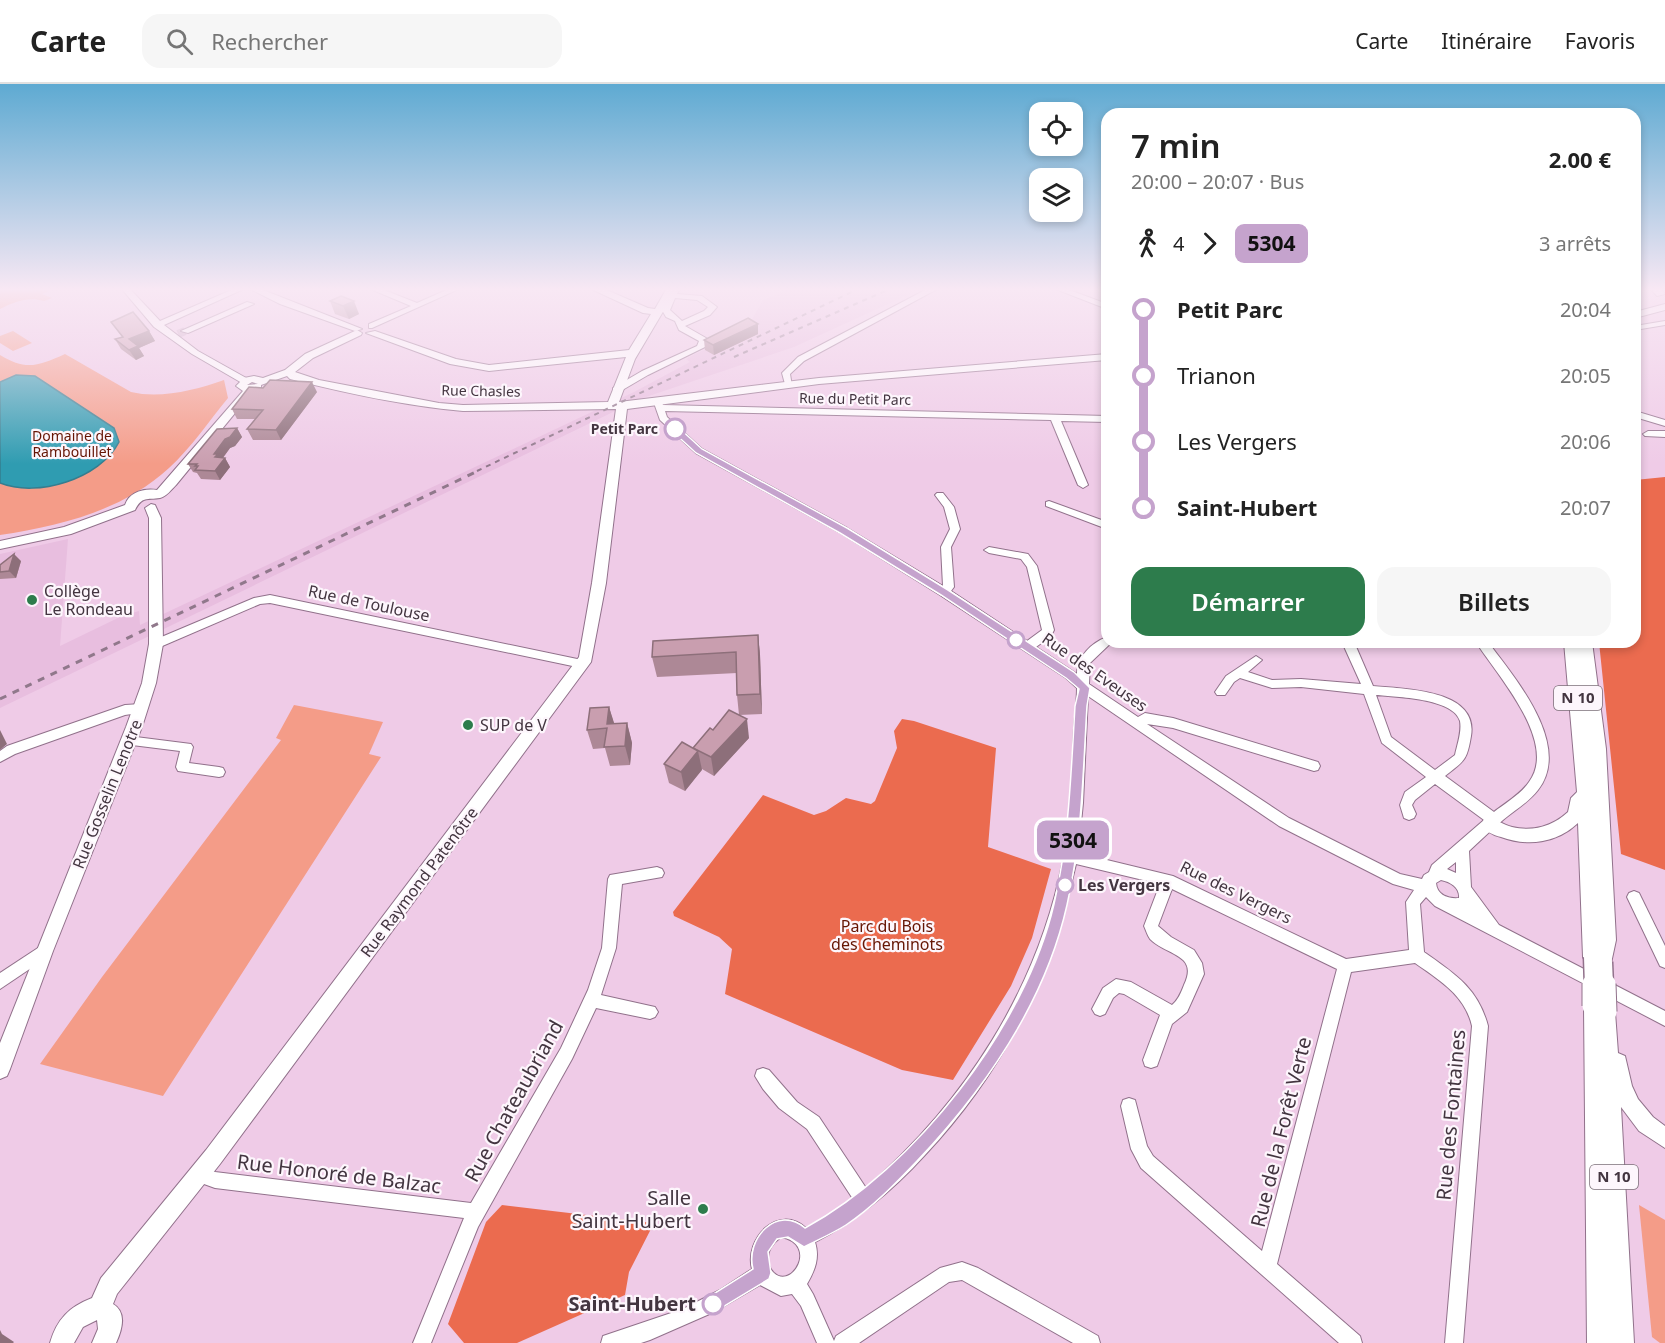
<!DOCTYPE html>
<html lang="fr">
<head>
<meta charset="utf-8">
<style>
	body { margin:0; font-family:"Noto Sans",sans-serif; background:#f6f6f6; color:#222; height:100vh; display:flex; flex-direction:column; font-size:22px; white-space:nowrap }
	* { box-sizing:border-box; margin:0 }
	p { font-size:20px; color:#767676 }
	.icon { flex:none; width:33px; height:33px; fill:none; stroke:currentColor; stroke-width:2; stroke-linecap:round; stroke-linejoin:round }
	.map { position:relative; flex:1; overflow:hidden }
	.drawer { position:absolute; left:1101px; top:24px; width:540px; height:540px; display:flex; flex-direction:column; background:#fff; border-radius:18px; box-shadow:0 3px 9px #0003 }
	.drawer>* { flex:none }
	.badge { padding:0 12px; border-radius:9px; font-size:21px; line-height:39px }
	.fabs { position:absolute; left:1029px; top:18px; display:grid; gap:12px }
	.fabs a { display:grid; place-items:center; width:54px; height:54px; border-radius:12px; background:#fff; box-shadow:0 3px 9px #0003; font-size:30px }
	.map>.badge { position:absolute; translate:-50% -50%; box-shadow:0 0 0 3px #fff }
	.legs { display:flex; align-items:center; gap:9px; height:66px; padding:0 30px; font-size:20px }
	.legs p { margin-inline-start:auto }
	.overview { display:flex; align-items:center; justify-content:space-between; height:102px; padding:0 30px }
	h1 { font-size:33px; font-weight:600; line-height:45px }
	.button { display:flex; gap:12px; margin-top:auto; padding:12px 30px }
	.button a { flex:1; height:69px; border-radius:18px; background:#2d7c4c; color:#fff; font-size:24px; font-weight:600; line-height:69px; text-align:center }
	.button a+a { background:#f6f6f6; color:#222 }
	ul { padding:0 30px; list-style:none }
	li { display:flex; align-items:center; gap:21px; height:66px; font-size:22px }
	li i { display:grid; place-items:center; width:9px; height:100%; margin:0 8px; background:currentColor }
	li i::after { content:''; width:15px; height:15px; margin:-8px; border:4px solid; border-radius:50%; background:#fff }
	li p { margin-inline-start:auto }
	li:first-child i { background:linear-gradient(#0000 50%,currentColor 0) }
	li:last-child i { background:linear-gradient(currentColor 50%,#0000 0) }
	header { display:flex; align-items:center; gap:36px; box-sizing:border-box; height:84px; padding:0 30px; background:#fff; border-bottom:2px solid #e0e0e0 }
	header strong { font-size:28px }
	nav { display:flex; gap:33px; margin-inline-start:auto; font-size:21px }
	.search { width:420px; height:54px; background:#f6f6f6; display:flex; align-items:center; gap:15px; box-sizing:border-box; padding:0 21px; border-radius:18px; color:#767676; font-size:22px }
	.map>svg:first-child { display:block }
	.built { fill:#e8bedf }
	.green { fill:#f49c88 }
	.forest { fill:#eb6b4f }
	.water { fill:#2f9cb1; stroke:#357d8f; stroke-width:1.5 }
	.lines { fill:none; stroke-linecap:round; stroke-linejoin:round }
	.minor-tunnel { stroke:#cdadc6; stroke-width:8; stroke-dasharray:8 4.5; stroke-linecap:butt }
	.minor-casing { stroke:#91718b; stroke-width:2 }
	.major-casing { stroke:#91718b; stroke-width:2 }
	.minor { fill:#fff; fill-rule:evenodd }
	.major { fill:#fff; fill-rule:evenodd }
	.rail-far1 { stroke:#90788b; stroke-width:2; stroke-dasharray:5 5; stroke-linecap:butt }
	.rail { stroke:#90788b; stroke-width:3; stroke-dasharray:7 7; stroke-linecap:butt }
	.major-bridge-far1-casing { stroke:#91718b; stroke-width:19; stroke-linecap:butt }
	.major-bridge-casing { stroke:#91718b; stroke-width:23; stroke-linecap:butt }
	.major-bridge-far1 { stroke:#fff; stroke-width:16 }
	.major-bridge { stroke:#fff; stroke-width:21 }
	.wall { fill:#ad8896 }
	.shaded-wall { fill:#8d6f7a }
	.building { fill:#c99eaf; stroke:#8d6f7a; stroke-width:1.5 }
	.line-1 { fill:#c5a3cd; stroke:#fff; stroke-width:1.5 }
	.stop-1-dot { fill:#fff; stroke:#c5a3cd; stroke-width:3 }
	.poi-dot { fill:#2d7c4c; stroke:#fdf6fc; stroke-width:2 }
	.labels { text-anchor:middle; stroke-width:4.5; stroke-linejoin:round; paint-order:stroke }
	.far-street-label { font-size:14px; fill:#433540; stroke:#fdf6fc }
	.far-stop-label { font-size:14px; font-weight:bold; fill:#433540; stroke:#fdf6fc; text-anchor:end }
	.far-park-label { font-size:14px; fill:#661504; stroke:#fdf6fc }
	.shield { fill:#fdf6fc; stroke:#7b6f78; stroke-width:1.5 }
	.shield-label { font-size:15px; font-weight:bold; fill:#433540 }
	.poi-label { font-size:16px; fill:#433540; stroke:#fdf6fc; text-anchor:start }
	.street-label { font-size:16px; fill:#433540; stroke:#fdf6fc }
	.stop-label { font-size:16px; font-weight:bold; fill:#433540; stroke:#fdf6fc; text-anchor:start }
	.park-label { font-size:16px; fill:#661504; stroke:#fdf6fc }
	.near-street-label { font-size:20px; fill:#433540; stroke:#fdf6fc }
	.near-poi-label { font-size:20px; fill:#433540; stroke:#fdf6fc; text-anchor:end }
	.near-stop-label { font-size:20px; font-weight:bold; fill:#433540; stroke:#fdf6fc; text-anchor:end }
</style>
</head>
<body>
<header>
<strong>Carte</strong>
<div class="search"><svg class="icon" aria-label="search" viewBox="0 0 24 24"><circle cx="10" cy="10" r="6"/><path d="M15 15l6 6"/></svg>Rechercher</div>
<nav><a>Carte</a><a>Itinéraire</a><a>Favoris</a></nav>
</header>
<div class="map">
<svg width="1665" height="1259" viewBox="0 0 1665 1259">
	<rect width="100%" height="100%" fill="#efcbe7"/>
	<!-- built -->
	<path class="built" d="M791,204h132l-129,59 -154,52 -640,309v-154l68,-15 -8,107 62,-30 17,-5 1,14 494,-233 56,-30 -4,-3 9,-5 51,-24 17,-30z"/>
	<!-- green -->
	<g class="green">
		<path d="M0,204h55l-13,6 10,4 -8,3c-15,-5 -31,1 -44,8z"/>
		<path d="M13,247l19,12 -19,8 -13,-8v-7z"/>
		<path d="M65,270l66,38c29,7 65,-2 93,-12l4,18c-19,23 -37,50 -59,70 -47,43 -109,58 -169,67v-180c26,16 38,11 65,-1z"/>
		<path d="M294,621l89,17 -14,32 12,3 -218,339 -123,-32 62,-87 179,-237 -5,-2z"/>
		<path d="M1639,1121l26,15v123h-5l-8,-6z"/>
	</g>
	<!-- forest -->
	<g class="forest">
		<path d="M1665,393v393l-44,-16 -22,-212h36v-162z"/>
		<path d="M902,635l12,2 82,27 -8,99 63,22 -19,69 -21,48 -58,94 -51,-10 -177,-76 7,-45 -13,-12 -45,-21 -1,-4 90,-117 51,20 12,-4 20,-13 25,6 4,-3 22,-53 -3,-17z"/>
		<path d="M502,1121l152,18 -25,49 -4,23 -108,48h-53l-16,-19 38,-102z"/>
	</g>
	<!-- water -->
	<path class="water" d="M16,291l19,1 79,52 5,14c-19,37 -82,56 -119,41v-101z"/>
	<g class="lines">
		<!-- minor-tunnel -->
		<path class="minor-tunnel" d="M178,250l7,-3"/>
		<!-- minor casing -->
		<g class="minor-casing">
			<g id="minor">
				<path d="M121,204h8l31,33 76,-33h10l-82,37 34,26 50,28v4h-6l-50,-29 -38,-27z"/>
				<path d="M248,204h10l104,41 -7,2 -75,-27z"/>
				<path d="M368,204h11l38,15 34,-15h10l-89,40h-3v-4l42,-18z"/>
				<path d="M672,204h8l-3,6 25,2 15,11 -7,8 -25,11 21,12 -1,9 -57,28 -29,17h-6v-4l29,-17 55,-25 2,-5 -20,-11 -4,-9 -9,-4 -4,-7 6,-13 -4,-2 6,-2zM675,214l22,2 11,7 -4,4 -22,10 -12,-11z"/>
				<path d="M929,204h10l-135,73 -14,13 2,12 -7,-2 -3,-11 16,-16z"/>
				<path d="M1053,204h11l43,16v5z"/>
				<path d="M1099,204h8v5z"/>
				<path d="M247,218l7,2 -66,29 -7,-2z"/>
				<path d="M1665,237v4l-30,5v-4z"/>
				<path d="M658,316l3,1 2,4 444,11v6l-46,-1 27,64 -5,3 -5,-3 -27,-65 -386,-9 2,6 35,32 145,79 96,58 -2,-39 9,-18 -6,-22 -9,-12 2,-2h6l11,14 6,22 -9,18 3,40 -3,4 76,50 15,-11 -15,-63 -6,-8 -32,-6 -5,-3 5,-3 39,7 9,12 17,64 -3,6 -15,11 41,27c0,-17 14,-31 30,-37v5h5l-22,21 -1,21 49,33 7,-4 28,5 145,44 2,4 -2,4 -4,1 -141,-43 -26,-4 142,94 111,56 22,5 2,-4 5,-3 3,-7 52,-45 -49,-36 -20,16 -3,5 4,9 -2,4 -5,2 -5,-2 -4,-13 5,-13 21,-15 -44,-34 -18,-49 -63,-7 -29,1 -32,-10 -6,4 -9,13h-8l-2,-3 11,-16 30,-20 6,4 -14,12 24,8 29,-1 60,5 -19,-42h12l19,44c31,3 106,3 98,50 -4,25 -7,25 -26,40l49,36c11,-9 26,-17 35,-30 30,-40 -33,-108 -53,-140h12c26,35 85,103 50,148 -9,12 -23,20 -35,30 -12,10 -23,21 -34,31l2,36 28,38 166,86v15l-230,-120 -9,-9 -6,7 4,48c31,22 54,36 64,74l-25,317h-18l27,-317c-7,-31 -33,-46 -57,-63l-64,9 -74,292 83,72 2,7h-23l-198,-175 -10,-19 -10,-43 2,-6 6,-2 6,2 12,46 6,10 109,95 75,-282 -165,-80 -14,37 13,11 23,13 8,13 2,11 -17,38 -15,12 -15,42 -6,2 -6,-2 -2,-6 17,-45 -36,-21 -5,-1 -6,5 -8,16 -5,2 -5,-2 -3,-5 11,-21 13,-9 15,3 41,23c6,-5 9,-12 12,-20 15,-31 -17,-29 -34,-46 -3,-4 -4,-9 -6,-13l16,-42 -84,-20c-25,112 -72,207 -151,291 -32,35 -67,65 -110,87 5,16 0,28 -8,42l6,10 21,47 2,-5 104,-68 22,-6 16,6 120,68 2,7h-27l-111,-63 -13,2 -90,61h-42l-16,-37 -9,-12 -11,2 -21,-11 -46,27 -64,28 -9,3h-40l2,-7 80,-27 37,-19 32,-21c-8,-30 26,-66 54,-41l28,-15 19,-14 -46,-70 -28,-21 -16,-19 -8,-13 2,-6 6,-2 6,2 28,32 22,15 47,71c99,-86 172,-199 197,-328 9,-43 9,-88 11,-132 1,-13 3,-27 3,-40l-11,-10 -126,-83 -101,-63 -143,-79 -36,-33 -6,-17zM1376,611c20,2 77,3 84,26 2,11 -3,24 -5,34l-20,15 -44,-33zM1088,612l191,130 114,58 21,6 -8,12 3,48 -63,9 -173,-83 -95,-23 5,-50zM1456,778v11l-9,-4zM1441,796c10,2 19,8 18,18 -11,1 -22,-3 -23,-15zM781,1153c38,7 11,53 -7,36 -4,-4 -6,-7 -6,-13 -1,-10 5,-17 13,-23z"/>
				<path d="M1635,327l30,9v6l-30,-9z"/>
				<path d="M1648,347h17v6l-20,-1 -2,-2z"/>
				<path d="M1049,417l58,21v7l-61,-23v-4z"/>
				<path d="M270,511l312,65 6,4 -6,4 -312,-65 -10,1 -100,43h-8l-2,-3 2,-3 102,-43z"/>
				<path d="M141,620l4,2 2,3 -2,3 -20,3 -110,39 -15,8v-11l7,-5 118,-41z"/>
				<path d="M128,652l63,8 2,3 -4,16 30,4 4,1 2,4 -2,4 -4,1 -41,-6 -2,-4 4,-16 -56,-7 -2,-3 2,-3z"/>
				<path d="M657,783l5,2 2,4 -2,4 -40,7 -6,64 -15,47 54,12 3,5 -3,5 -5,2 -54,-11 -24,51 -94,168 -47,116h-18l51,-125 -249,-30 -22,-8 -2,-6 2,-6 6,-2 16,6 256,31 90,-155 27,-58 14,-42 6,-69 2,-4z"/>
				<path d="M1634,807l5,2 26,53v22l-5,-2 -33,-69 2,-4z"/>
				<path d="M44,860l5,2 2,5 -2,5 -49,33v-16z"/>
			</g>
		</g>
		<!-- major casing -->
		<g class="major-casing">
			<g id="major">
				<path d="M589,204h13l46,20 7,1 12,-21h10l-42,71 -16,43 200,-24 288,-24v6l-288,24 -192,25 -21,174 -15,79 -371,502 -103,130 -4,10c14,8 9,26 3,39h-24l6,-14 -1,-9 -14,7 -9,16h-24c7,-24 19,-36 42,-45l9,-20 105,-128 373,-493 13,-74 24,-174 -153,2c-58,-5 -117,-18 -173,-32l-3,-3 -26,9v4l-12,3v4l-73,89c-4,4 -10,12 -16,13 -13,2 -18,-2 -25,12l-64,24 -71,15v-8l64,-14 61,-22c4,-13 19,-17 32,-15l86,-99 -7,-5 8,-8 10,-2 9,2 22,-8 20,-16 52,-24 5,3 -1,2 -48,23 -18,14 24,8 120,23 24,2 145,-3 18,-45 -137,14 -39,-7 -84,-31 9,-2 81,28 33,6 140,-15 22,-36 -8,-1zM252,298l6,2 -11,1z"/>
				<path d="M1650,204h10l5,6 -8,2z"/>
				<path d="M1665,220v6l-30,8v-6z"/>
				<path d="M151,420l4,1 6,13 2,126 -7,39 -14,44 -89,224 -43,118 -3,7 -7,3v-36l126,-316 16,-44 7,-39v-126l-4,-10z"/>
				<path d="M1564,558h28l14,107 10,191 -6,28 -6,3 -6,-3 -2,-4 -4,2 -6,-3 -3,-6 -5,-134c-21,20 -50,24 -77,14 -8,-2 -16,-5 -19,-13l2,-5 6,-2c7,3 14,8 22,10 21,5 41,-1 56,-15l3,-14 6,-6z"/>
				<path d="M1593,913l7,3 2,4 4,-1 7,2 2,7 3,41 7,3 7,30 6,13 15,18 12,9v22l-26,-17 -18,-24 13,236h-47l-3,-337 2,-6z"/>
			</g>
		</g>
		<!-- minor -->
		<use href="#minor" class="minor"/>
		<!-- major -->
		<use href="#major" class="major"/>
		<!-- rail-far1 -->
		<g class="rail-far1">
			<path d="M734,273l158,-69"/>
			<path d="M477,387l383,-183"/>
		</g>
		<!-- rail -->
		<path class="rail" d="M0,615l480,-229"/>
		<!-- major-bridge-far1 casing -->
		<g class="major-bridge-far1-casing">
			<g id="major-bridge-far1">
				<path d="M1592,873l1,29"/>
				<path d="M1604,878l1,24"/>
			</g>
		</g>
		<!-- major-bridge casing -->
		<g class="major-bridge-casing">
			<g id="major-bridge">
				<path d="M1593,900v22"/>
				<path d="M1605,900l1,28"/>
			</g>
		</g>
		<!-- major-bridge-far1 -->
		<use href="#major-bridge-far1" class="major-bridge-far1"/>
		<!-- major-bridge -->
		<use href="#major-bridge" class="major-bridge"/>
	</g>
	<!-- wall -->
	<g class="wall">
		<path d="M341,212l18,18 -10,5 -14,-5 -5,-13z"/>
		<path d="M111,238l38,9 6,10 -16,7 5,8 -8,4 -15,-11 -6,-10 7,-2z"/>
		<path d="M758,240v10l-44,21 -9,-5 -1,-10z"/>
		<path d="M317,308l-36,48h-28l-6,-11 8,-10h-18l-5,-10z"/>
		<path d="M237,344l5,9 -7,9 -5,2 -7,10h2l5,9 -10,13 -19,-1 -4,-6 -4,-1 -5,-8z"/>
		<path d="M21,477l-5,17 -16,1v-14z"/>
		<path d="M758,551l2,20 2,59 -23,1 -2,-20v-22l-80,4 -5,-20z"/>
		<path d="M609,623l5,17 13,-1 5,20 -2,22 -20,1 -5,-18 -12,1 -6,-19z"/>
		<path d="M713,646l36,8 -35,38 -12,-7 -17,22 -16,-8 -5,-19 29,-16z"/>
	</g>
	<!-- shaded-wall -->
	<g class="shaded-wall">
		<path d="M354,217l5,13 -10,5 -6,-13z"/>
		<path d="M758,240v10l-44,21 -1,-10z"/>
		<path d="M149,247l6,10 -16,7 5,8 -8,4 -7,-10v-11z"/>
		<path d="M312,298l5,10 -36,48 -5,-10z"/>
		<path d="M237,344l5,9 -7,9 -5,2 -9,12 4,-2 5,9 -10,13 -5,-9 -1,-17 11,-15z"/>
		<path d="M14,470l7,7 -5,17 -7,-7z"/>
		<path d="M758,551l2,20 2,59 -2,-20z"/>
		<path d="M609,623l6,19 -8,-2z"/>
		<path d="M747,635l2,19 -35,38 -3,-19z"/>
		<path d="M627,639l5,20 -2,22 -5,-19z"/>
		<path d="M0,646l7,14 -7,6z"/>
		<path d="M698,667l4,19 -17,21 -4,-19z"/>
		<path d="M0,1246l2,4 12,8 -1,1h-13z"/>
	</g>
	<!-- building -->
	<g class="building">
		<path d="M341,212l13,5 -11,5 -13,-5z"/>
		<path d="M133,228l16,19 -20,8 9,7 -9,4 -14,-11 8,-2 -12,-15z"/>
		<path d="M748,234l10,6 -45,21 -9,-5z"/>
		<path d="M270,296l42,2 -36,48 -29,-1 16,-19 -31,-1 17,-22 14,1z"/>
		<path d="M237,344l-7,9 -5,2 -11,15h4l-3,3 10,1 -10,13 -20,-1 3,-4h-3l2,-2h-9l29,-35z"/>
		<path d="M14,470l-5,17 -9,1v-7z"/>
		<path d="M758,551l2,59 -23,1 -1,-43 -84,5 1,-16z"/>
		<path d="M609,623l-2,17 20,-1 -2,23 -21,1 3,-19 -20,2 3,-22z"/>
		<path d="M729,626l18,9 -36,38 -18,-9 17,-20 3,2z"/>
		<path d="M682,658l16,9 -17,21 -17,-8z"/>
	</g>
	<!-- sky -->
	<linearGradient id="sky" x2="0" y2="1"><stop stop-color="#5eaad2"/><stop offset="0.54" stop-color="#f8e8f4"/><stop offset="1" stop-color="#f8e8f4" stop-opacity="0"/></linearGradient>
	<rect width="1665" height="380" fill="url(#sky)"/>
	<!-- line-1 -->
	<path class="line-1" d="M672,343h6l24,22 145,79 101,62 126,82 16,16 -3,18c-4,67 -5,133 -20,199 -22,98 -82,184 -150,256 -22,23 -44,46 -71,64 -11,7 -24,13 -36,19l-6,3 -16,-10 -11,2 -9,13 3,21 -2,6 -56,34 -6,-3 -3,-6 3,-6 46,-29c-8,-30 24,-65 52,-41 109,-59 221,-202 249,-324 15,-65 17,-131 21,-198l4,-17 -13,-11 -125,-83 -101,-62 -144,-80 -24,-22z"/>
	<!-- markers -->
	<g class="stop-1-dot">
		<circle cx="675" cy="345" r="10"/>
		<circle cx="1016" cy="556" r="8"/>
		<circle cx="1065" cy="801" r="8"/>
		<circle cx="713" cy="1220" r="10"/>
	</g>
	<g class="poi-dot">
		<circle cx="32" cy="516" r="6"/>
		<circle cx="468" cy="641" r="6"/>
		<circle cx="703" cy="1125" r="6"/>
	</g>
	<g class="labels">
		<!-- far-street labels -->
		<g class="far-street-label">
			<text transform="translate(481 307) rotate(1)" y="5">Rue Chasles</text>
			<text transform="translate(855 315) rotate(1)" y="5">Rue du Petit Parc</text>
		</g>
		<!-- far-stop labels -->
		<g class="far-stop-label">
			<text x="658" y="350">Petit Parc</text>
		</g>
		<!-- far-park labels -->
		<g class="far-park-label">
			<text x="72" y="357">Domaine de<tspan x="72" dy="16">Rambouillet</tspan></text>
		</g>
		<!-- shield labels -->
		<g class="shield">
			<rect x="1554" y="602" width="48" height="24" rx="4.5"/>
			<rect x="1590" y="1081" width="48" height="24" rx="4.5"/>
		</g>
		<g class="shield-label">
			<text x="1578" y="619">N 10</text>
			<text x="1614" y="1098">N 10</text>
		</g>
		<!-- poi labels -->
		<g class="poi-label">
			<text x="44" y="513">Collège<tspan x="44" dy="18">Le Rondeau</tspan></text>
			<text x="480" y="647">SUP de V</text>
		</g>
		<!-- street labels -->
		<g class="street-label">
			<text transform="translate(369 519) rotate(12)" y="6">Rue de Toulouse</text>
			<text transform="translate(1095 588) rotate(35)" y="6">Rue des Eveuses</text>
			<text transform="translate(107 710) rotate(-68)" y="6">Rue Gosselin Lenotre</text>
			<text transform="translate(419 798) rotate(-53)" y="6">Rue Raymond Patenôtre</text>
			<text transform="translate(1236 808) rotate(26)" y="6">Rue des Vergers</text>
		</g>
		<!-- stop labels -->
		<g class="stop-label">
			<text x="1078" y="807">Les Vergers</text>
		</g>
		<!-- park labels -->
		<g class="park-label">
			<text x="887" y="848">Parc du Bois<tspan x="887" dy="18">des Cheminots</tspan></text>
		</g>
		<!-- near-street labels -->
		<g class="near-street-label">
			<text transform="translate(514 1017) rotate(-61)" y="7">Rue Chateaubriand</text>
			<text transform="translate(1451 1031) rotate(-85)" y="7">Rue des Fontaines</text>
			<text transform="translate(1281 1048) rotate(-76)" y="7">Rue de la Forêt Verte</text>
			<text transform="translate(339 1090) rotate(7)" y="7">Rue Honoré de Balzac</text>
		</g>
		<!-- near-poi labels -->
		<g class="near-poi-label">
			<text x="691" y="1121">Salle<tspan x="691" dy="23">Saint-Hubert</tspan></text>
		</g>
		<!-- near-stop labels -->
		<g class="near-stop-label">
			<text x="696" y="1227">Saint-Hubert</text>
		</g>
	</g>
</svg>
<div class="fabs">
<a><svg class="icon" aria-label="locate" viewBox="0 0 24 24"><circle cx="12" cy="12" r="6"/><path d="M12 2v4M12 18v4M2 12h4M18 12h4"/></svg></a>
<a><svg class="icon" aria-label="layers" viewBox="0 0 24 24"><path d="M12 4l9 5-9 5-9-5zM3 14l9 5 9-5"/></svg></a>
</div>
<b class="badge" style="left:1073px;top:756px;background:#c5a3cd;color:#111">5304</b>
<section class="drawer">
<div class="overview"><div><h1>7 min</h1><p>20:00 – 20:07 · Bus</p></div><b>2.00 €</b></div>
<div class="legs"><svg class="icon" aria-label="walk" viewBox="0 0 24 24"><circle cx="13" cy="4" r="2"/><path d="M13 8l-2 6 4 7M11 14l-3 7M7 12l3-4h3l4 4"/></svg>4<svg class="icon" aria-label="forward" viewBox="0 0 24 24"><path d="M9 5l7 7-7 7"/></svg><b class="badge" style="background:#c5a3cd;color:#111">5304</b><p>3 arrêts</p></div>
<ul>
<li><i style="color:#c5a3cd"></i><b>Petit Parc</b><p>20:04</p></li>
<li><i style="color:#c5a3cd"></i><span>Trianon</span><p>20:05</p></li>
<li><i style="color:#c5a3cd"></i><span>Les Vergers</span><p>20:06</p></li>
<li><i style="color:#c5a3cd"></i><b>Saint-Hubert</b><p>20:07</p></li>
</ul>
<div class="button"><a>Démarrer</a><a>Billets</a></div>
</section>
</div>
</body>
</html>
